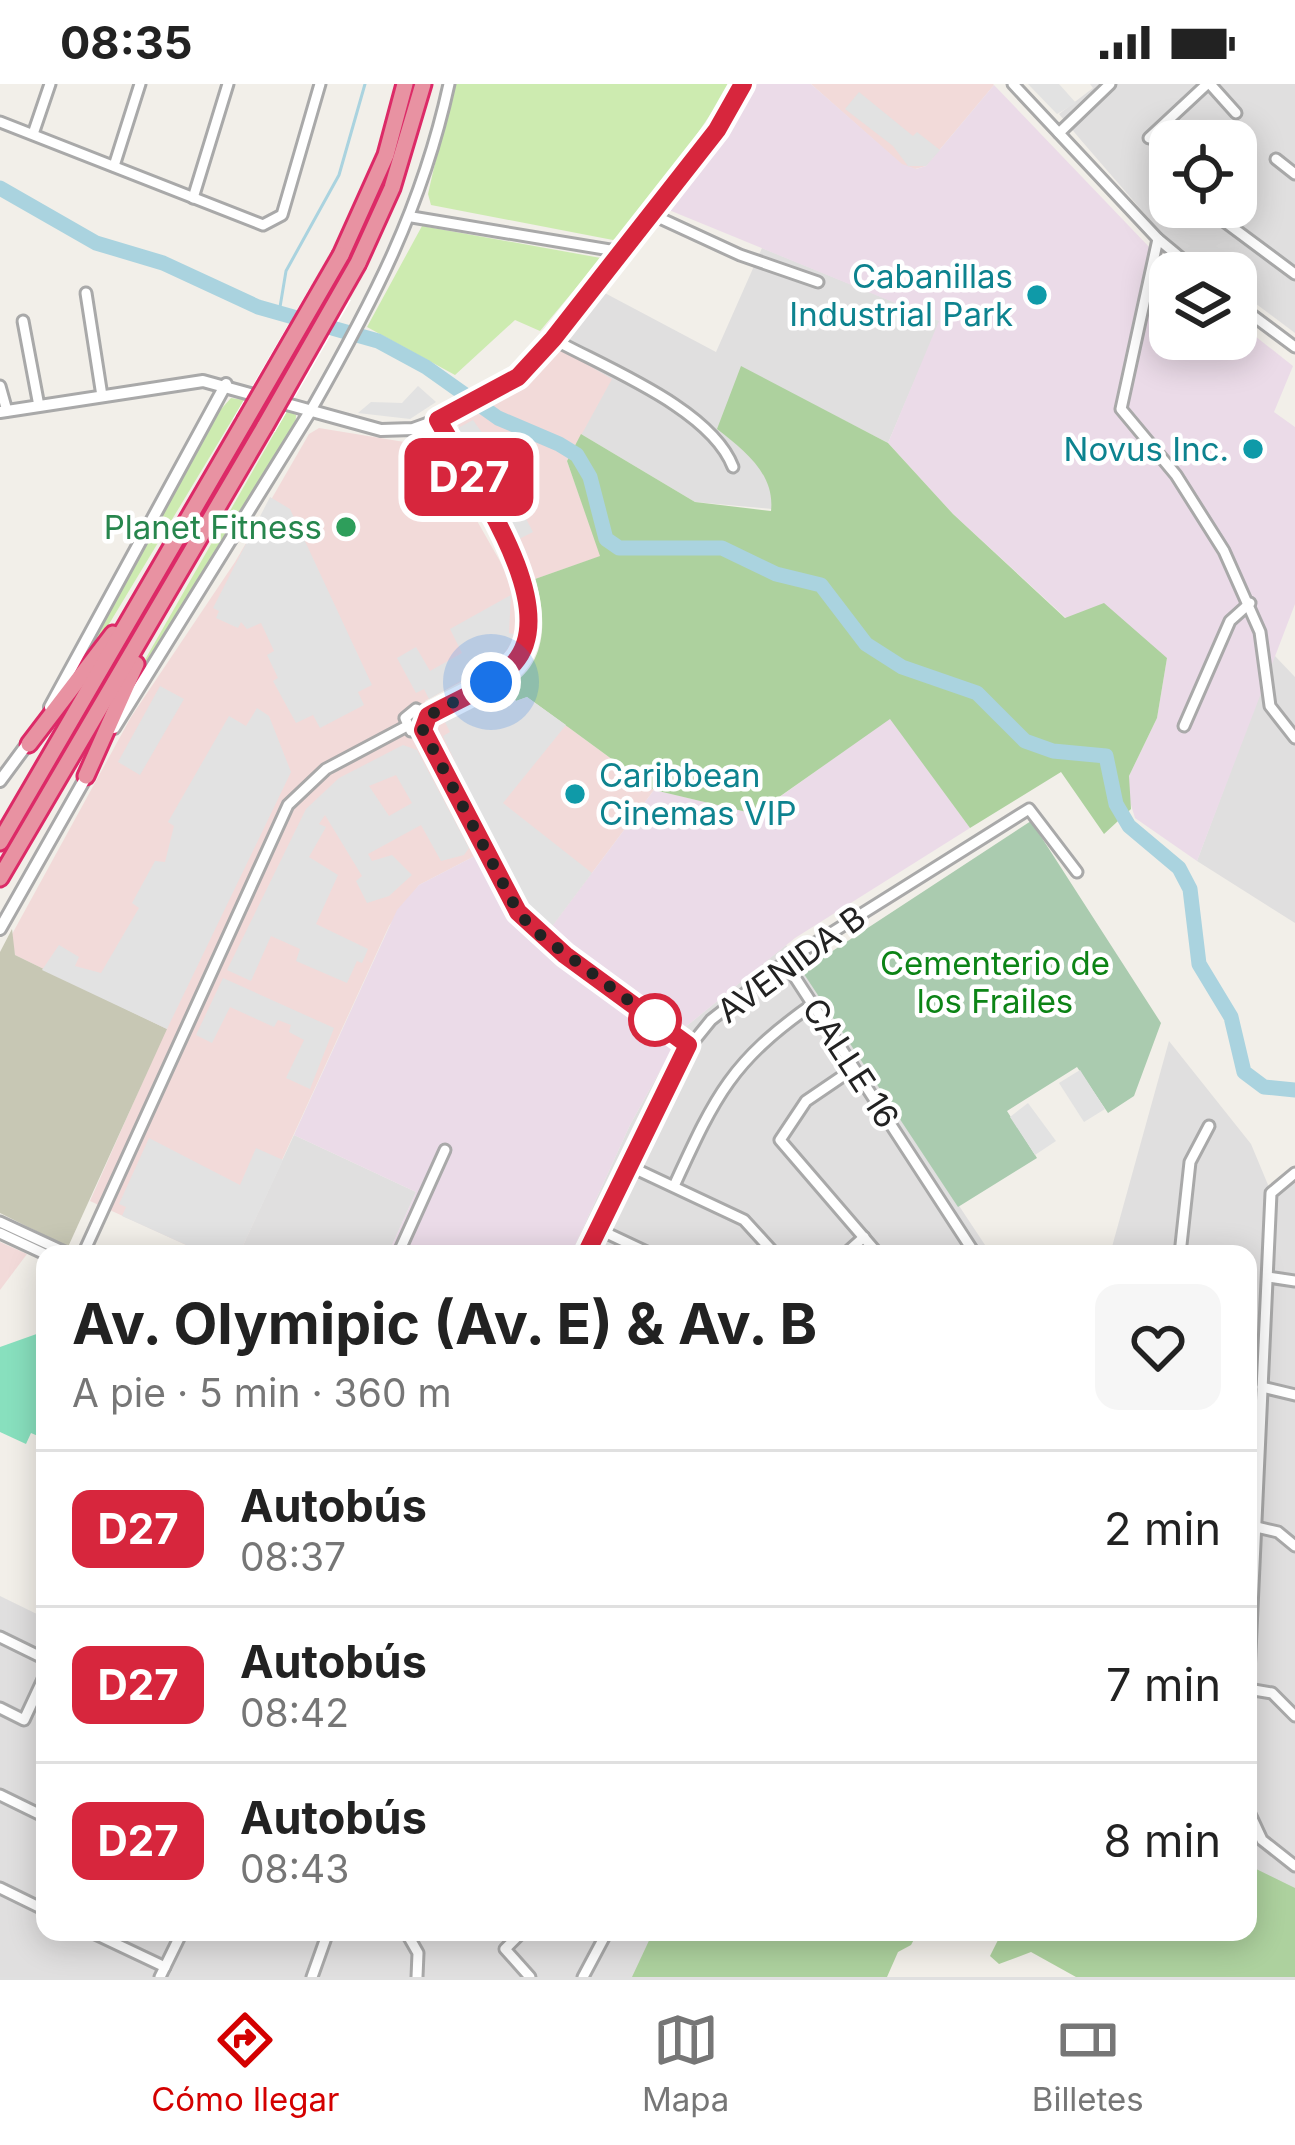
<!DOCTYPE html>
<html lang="es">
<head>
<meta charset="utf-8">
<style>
	body { margin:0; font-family:Inter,sans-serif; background:#f6f6f6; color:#222; height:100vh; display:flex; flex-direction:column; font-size:45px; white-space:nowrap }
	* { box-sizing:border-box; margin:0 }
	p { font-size:39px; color:#767676 }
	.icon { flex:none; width:66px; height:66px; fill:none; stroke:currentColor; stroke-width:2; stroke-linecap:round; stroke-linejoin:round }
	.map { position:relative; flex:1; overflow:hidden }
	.drawer { position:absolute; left:36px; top:1161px; width:1221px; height:696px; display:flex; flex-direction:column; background:#fff; border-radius:24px; box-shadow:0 6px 30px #0003 }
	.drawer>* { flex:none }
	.badge { padding:0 24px; border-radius:18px; font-size:42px; line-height:78px }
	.tools { position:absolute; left:1149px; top:36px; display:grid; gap:24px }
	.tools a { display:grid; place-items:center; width:108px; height:108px; border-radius:24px; background:#fff; box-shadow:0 6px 30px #0003; font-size:60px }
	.you { position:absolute; width:60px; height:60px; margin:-30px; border:9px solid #fff; border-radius:50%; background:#1a73e8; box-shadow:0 0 0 18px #1a73e833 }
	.map>.badge { position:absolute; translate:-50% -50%; box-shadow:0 0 0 6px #fff }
	.round { display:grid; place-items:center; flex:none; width:126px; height:126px; border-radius:24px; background:#f6f6f6 }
	.summary { display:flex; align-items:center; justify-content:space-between; height:204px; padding:0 36px }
	h1 { font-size:57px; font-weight:700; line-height:90px }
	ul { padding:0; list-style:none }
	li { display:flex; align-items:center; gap:36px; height:156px; padding:0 36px; border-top:3px solid #e0e0e0 }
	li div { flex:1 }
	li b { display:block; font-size:45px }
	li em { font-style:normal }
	li .badge { min-width:132px; font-weight:700; text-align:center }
	.status { display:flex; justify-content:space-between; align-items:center; height:84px; padding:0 60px; background:#fff; direction:ltr }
	.status svg { height:33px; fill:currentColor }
	.tab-bar { display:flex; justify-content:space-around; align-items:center; height:168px; border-top:3px solid #e0e0e0; background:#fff; font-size:33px; color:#767676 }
	.tab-bar a { display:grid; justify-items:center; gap:6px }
	.tab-bar .on { color:#d40000 }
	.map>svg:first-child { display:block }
	.residential { fill:#e0dfdf; fill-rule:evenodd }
	.commercial { fill:#f2dad9 }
	.industrial { fill:#ebdbe8 }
	.construction { fill:#c7c7b4 }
	.grass { fill:#cdebb0 }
	.forest { fill:#add19e }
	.cemetery { fill:#aacbaf }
	.pitch { fill:#88e0be }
	.parking { fill:#e2e2e2; fill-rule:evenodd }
	.pier { fill:#fff }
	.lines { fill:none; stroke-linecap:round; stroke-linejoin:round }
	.stream { stroke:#aad3df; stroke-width:3 }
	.river { stroke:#aad3df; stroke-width:15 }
	.minor-casing { stroke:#a9a9a9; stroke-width:15 }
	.tertiary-casing { stroke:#a9a9a9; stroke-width:16 }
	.motorway-casing { stroke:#dc2a67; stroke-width:21 }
	.minor { stroke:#fff; stroke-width:9 }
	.tertiary { stroke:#fff; stroke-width:10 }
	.motorway { stroke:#e892a2; stroke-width:15 }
	.motorway-bridge-casing { stroke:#dc2a67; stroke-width:21; stroke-linecap:butt }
	.motorway-bridge { stroke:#e892a2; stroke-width:15 }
	.line-casing { stroke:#fff; stroke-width:27 }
	.line { stroke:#d7263d; stroke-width:18 }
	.walk { stroke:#222; stroke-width:12; stroke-dasharray:0 21.6 }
	.culture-dot { fill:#0f9aa8; stroke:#fff; stroke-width:4.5 }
	.leisure-dot { fill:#2e9e5b; stroke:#fff; stroke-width:4.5 }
	.stop-dot { fill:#fff; stroke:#d7263d; stroke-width:6 }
	.labels { text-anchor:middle; stroke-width:9; stroke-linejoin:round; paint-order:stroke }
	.culture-label { font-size:33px; fill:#0d838f; stroke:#fff; text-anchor:end }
	.leisure-label { font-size:33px; fill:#27864d; stroke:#fff; text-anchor:end }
	.park-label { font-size:33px; fill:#0c8416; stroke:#fff }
	.street-label { font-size:33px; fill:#222; stroke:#fff }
</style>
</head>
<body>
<div class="status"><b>08:35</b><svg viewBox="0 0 49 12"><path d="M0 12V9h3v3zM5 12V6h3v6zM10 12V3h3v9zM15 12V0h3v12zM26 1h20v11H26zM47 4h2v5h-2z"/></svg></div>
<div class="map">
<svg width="1295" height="1893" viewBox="0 0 1295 1893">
	<rect width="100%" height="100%" fill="#f2efe9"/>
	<!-- residential -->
	<g class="residential">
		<path d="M1090,0h205v249l-59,-44v-16h-22l-51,-38 -83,-96 -21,-25 34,-26zM1170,57h66v66h-66z"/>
		<path d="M762,164l178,73 -52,122 -95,-49 -21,115 -77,-7 -114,-68 30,-55 -54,-32 44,-56 115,61z"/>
		<path d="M1274,571l21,22v246l-98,-62z"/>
		<path d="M786,861l205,309h-420l59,-129 53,-96z"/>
		<path d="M1169,957l82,103 20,48 24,-19v720l-47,-19v-620h-138z"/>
		<path d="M294,1051l122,57 -28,62h-149z"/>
		<path d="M0,1512l45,22v314h630l-31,45h-644z"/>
	</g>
	<!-- commercial -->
	<g class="commercial">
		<path d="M811,0h182l1,1 -68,81 -11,3 -13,-4z"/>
		<path d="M557,263l55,32 -45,82 34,95 -66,23 -78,-156 76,-46z"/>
		<path d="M319,344l116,19 78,137 7,30 -8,30 -16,19 -71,38 12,25 70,-38 9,13 11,-4 127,93 -104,139 -56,-83 -75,39 -30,41 -150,328h-45l1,-5 -105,-48 76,-172 -151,-74 -4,-19 120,-219 104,-155 74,-128z"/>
		<path d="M0,1158l27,12 -27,36z"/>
	</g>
	<!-- industrial -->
	<g class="industrial">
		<path d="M755,0h56l91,80 14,5 10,-3 68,-81 180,188 -4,66h66v-18l57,45 -19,46 21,15v177l-98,257 -62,-43 -7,-23 1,-19 28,-58 10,-60 -101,-40 -113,-104 -65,-71 51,-122 -275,-113 62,-73z"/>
		<path d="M890,634l80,110 -175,110 -112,91 -53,96 -59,129h-183l28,-62 -122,-57 103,-225 22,-25 75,-39 37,63 19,20 104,-139 102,24z"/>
	</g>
	<!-- construction -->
	<path class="construction" d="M12,845l3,26 152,74 -99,218 -68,-34v-261z"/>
	<!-- grass -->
	<g class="grass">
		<path d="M453,0h278l-97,143 -21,13 -182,-35 -3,-11z"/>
		<path d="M422,142l179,32 -61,73 -25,-11 -60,55 -88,-48z"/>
		<path d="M231,314l13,2 -150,249 -4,-2 124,-230z"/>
		<path d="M287,327l9,4 -1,14 -169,264z"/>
	</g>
	<!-- forest -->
	<g class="forest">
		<path d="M741,282l147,77 65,71 112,104 39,-15 63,55 -10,60 -28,58 2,33 -27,25 -43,-62 -91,56 -80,-109 -135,95 -101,-24 -127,-93 -11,4 -9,-13c41,-24 40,-69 28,-109l65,-23 -33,-95 14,-27 114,68 76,9c4,-37 -26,-60 -54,-82z"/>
		<path d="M1248,1781l47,23v89h-219l-45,-25 -32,12 -9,-8 12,-24h246z"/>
		<path d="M653,1848h265l-7,13 -13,7 -11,25h-255z"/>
	</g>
	<!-- cemetery -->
	<path class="cemetery" d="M1031,737l130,202 -27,73 -26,17 -31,-46 -70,44 30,47 -79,49 -156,-236z"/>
	<!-- pitch -->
	<path class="pitch" d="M45,1247v108l-14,-6 -5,11 -26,-12v-85z"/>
	<!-- parking -->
	<g class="parking">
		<path d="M1028,0h31l17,19 -19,11z"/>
		<path d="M859,8l54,44 4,-4 23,18 -14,16h-18l-15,-20 -48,-37z"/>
		<path d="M418,302l18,16 -26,17 -52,-6 13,-11 31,1z"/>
		<path d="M473,336l24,34 -21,11 -18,-37z"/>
		<path d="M520,373l13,24 -37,22 -11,-21z"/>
		<path d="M514,412l19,36 -18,9 -19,-36z"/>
		<path d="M270,413l20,12 82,176 -14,7 6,13 -44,23 -7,-13 -17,8 -23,-42 5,-3 -11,-23 7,-4 -13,-28 -14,6 -6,-7 -3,6 -22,-10 3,-7 -6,-3z"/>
		<path d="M511,511l-2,38 7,2 -15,23 -72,41 -5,-10 -8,4 -19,-35 19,-11 14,24 32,-18 -12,-24z"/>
		<path d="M160,602l24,13 -44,76 -22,-13z"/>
		<path d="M507,604l9,13 11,-4 39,28 -63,78 89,70 -42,56 -19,-20 -37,-63 -51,-110 7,-4 -5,-10z"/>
		<path d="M257,624l12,8 22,56 -124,257 -125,-59 17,-25 20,12 -4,9 26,7 38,-65 -7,-5 23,-42 10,1 9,-36 -6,-4 61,-106 17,10z"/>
		<path d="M403,661l14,5 52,98 -5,7 -23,6 -20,-36 -53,29 4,7 20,-6 20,20 -23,21 -22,7 -11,-22 6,-5 -37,-61 -6,9 7,3 -17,30 29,18 -22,49 52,25 -6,14 -5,-2 -10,22 -51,-22 4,-12 -29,-13 -20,45 -24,-11 79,-161 33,-31zM396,691l16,28 -23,13 -20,-30z"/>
		<path d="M223,894l111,50 -24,61 -24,-11 18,-38 -15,-8 2,-7 -13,-5 -4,7 -44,-20 -18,36 -16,-8z"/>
		<path d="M1080,986l25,39 -21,13 -25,-39z"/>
		<path d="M1028,1019l28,38 -21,14 -25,-38z"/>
		<path d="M149,1054l91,47 16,-37 27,12 -44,94h-45l1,-5 -73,-33 4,-9 -7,-3z"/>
	</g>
	<!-- pier -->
	<path class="pier" d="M310,203l41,13 -76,132 -42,-13z"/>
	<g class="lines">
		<!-- stream -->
		<path class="stream" d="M279,229l7,-42 53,-96 26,-91"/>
		<!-- river -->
		<path class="river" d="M0,104l96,55 67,20 95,44 120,34 48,26 72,51 61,26 18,11 13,22 16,62 13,9h103l54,26 45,11 45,59 36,23 75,26 48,48 28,10 53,5 10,48 13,22 50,42 11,21 9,75 32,53 13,55 20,15 31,3"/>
		<!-- minor casing -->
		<g class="minor-casing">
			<g id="minor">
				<path d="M1013,0l145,155 41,34"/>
				<path d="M1210,0l26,29"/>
				<path d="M0,38l263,103 19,-10 38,-131"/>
				<path d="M1059,49l51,-49"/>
				<path d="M33,50l17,-50"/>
				<path d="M1149,54l58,-54"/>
				<path d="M1276,75l19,15"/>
				<path d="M114,82l26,-82"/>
				<path d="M193,114l35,-114"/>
				<path d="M1205,123l90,67"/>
				<path d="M651,130l89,41 78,27"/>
				<path d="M412,133l210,35"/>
				<path d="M1158,155l-37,170 55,66 48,76 36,81 10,74 25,32"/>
				<path d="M86,209l16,103"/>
				<path d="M1236,219l59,44"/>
				<path d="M23,237l16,85"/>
				<path d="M553,255c53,29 158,70 180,128"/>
				<path d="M0,302l7,25"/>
				<path d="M311,326c62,-109 111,-202 138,-326"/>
				<path d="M413,345l19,4 19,13"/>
				<path d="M428,632c28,-15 65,-29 86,-53 51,-57 -46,-188 -76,-243"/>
				<path d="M1184,642l46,-105 20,-18"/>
				<path d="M423,646l95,182 65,57 105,75"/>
				<path d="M423,646l-12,1 -6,-13 11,-9 12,7"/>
				<path d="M785,878l190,292"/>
				<path d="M853,985l-47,32 -26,39 98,114"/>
				<path d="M627,1081l117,55 31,34"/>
				<path d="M674,1102c41,-89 56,-124 139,-182"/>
				<path d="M0,1138l69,32"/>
				<path d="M598,1145l53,25"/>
				<path d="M0,1149l45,21"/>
				<path d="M83,1170l205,-449 38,-36 81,-43"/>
				<path d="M398,1170l47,-104"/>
				<path d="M586,1170l91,-192 34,-42 74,-58 244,-153 48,63"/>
				<path d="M845,1170l19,-17"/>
				<path d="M1180,1170l10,-92 19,-36"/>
				<path d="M1268,1193l27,4"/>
				<path d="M1262,1303l33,8"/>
				<path d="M1248,1441l30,7 17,14"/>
				<path d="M0,1553l45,22"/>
				<path d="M1248,1605l24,4 23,23"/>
				<path d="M1248,1612l23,-503 24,-20"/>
				<path d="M0,1624l24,12 21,-45"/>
				<path d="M0,1711l45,22"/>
				<path d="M1248,1726l14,30 33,26"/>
				<path d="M0,1804l45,22"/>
				<path d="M91,1848l74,35"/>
				<path d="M406,1848l12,21 -1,24"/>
				<path d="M522,1848l-17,17 25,28"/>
				<path d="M160,1893l22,-45"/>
				<path d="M312,1893l16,-45"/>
				<path d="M583,1893l24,-45"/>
			</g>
		</g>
		<!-- tertiary casing -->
		<g class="tertiary-casing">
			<g id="tertiary">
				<path d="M0,328l203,-31 178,49 32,-1 25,-9 80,-42 35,-39 164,-209 26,-46"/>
				<path d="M50,623l176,-323"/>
				<path d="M114,644l197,-318"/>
				<path d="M0,697l31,-42"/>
				<path d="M0,845l90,-159"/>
			</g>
		</g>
		<!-- motorway casing -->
		<g class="motorway-casing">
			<g id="motorway">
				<path d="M341,171l45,-100 19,-71"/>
				<path d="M358,179l34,-75 31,-104"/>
				<path d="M29,660l84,-110"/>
				<path d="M86,692l50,-112"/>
				<path d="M0,758l245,-421"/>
				<path d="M0,794l265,-452"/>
			</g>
		</g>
		<!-- minor -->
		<use href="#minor" class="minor"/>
		<!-- tertiary -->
		<use href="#tertiary" class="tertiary"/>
		<!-- motorway -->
		<use href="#motorway" class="motorway"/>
		<!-- motorway-bridge casing -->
		<g class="motorway-bridge-casing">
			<g id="motorway-bridge">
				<path d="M245,337l96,-166"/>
				<path d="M265,342l93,-163"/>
			</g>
		</g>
		<!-- motorway-bridge -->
		<use href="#motorway-bridge" class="motorway-bridge"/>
	</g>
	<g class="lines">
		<!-- line casing -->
		<g class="line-casing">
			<path id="line" d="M586,1170l102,-209 -123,-90 -47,-43 -95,-182 5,-14c28,-16 65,-29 86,-53 51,-57 -46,-188 -76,-243l80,-43 35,-38 164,-209 26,-46"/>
		</g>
		<!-- line -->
		<use href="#line" class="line"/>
		<!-- walk -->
		<path class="walk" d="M491,598l-63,34 -5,14 95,182 17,19 120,89"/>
	</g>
	<!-- markers -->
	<g class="culture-dot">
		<circle cx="1037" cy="211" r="12"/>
		<circle cx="1253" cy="365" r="12"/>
		<circle cx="575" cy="710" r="12"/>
	</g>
	<circle class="leisure-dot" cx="346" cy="443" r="12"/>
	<circle class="stop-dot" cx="655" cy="936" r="24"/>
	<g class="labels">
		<!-- culture labels -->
		<g class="culture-label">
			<text x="1013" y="204">Cabanillas<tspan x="1013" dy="38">Industrial Park</tspan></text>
			<text x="1229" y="377">Novus Inc.</text>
			<text x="599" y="703" text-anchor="start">Caribbean<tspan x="599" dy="38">Cinemas VIP</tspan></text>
		</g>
		<!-- leisure labels -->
		<g class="leisure-label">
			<text x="322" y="455">Planet Fitness</text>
		</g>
		<!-- park labels -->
		<g class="park-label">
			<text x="995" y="891">Cementerio de<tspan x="995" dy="38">los Frailes</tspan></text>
		</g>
		<!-- street labels -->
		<g class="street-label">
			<text transform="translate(791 880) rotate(-36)" y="12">AVENIDA B</text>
			<text transform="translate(851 979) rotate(57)" y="12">CALLE 16</text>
		</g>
	</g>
</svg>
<div class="tools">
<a><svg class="icon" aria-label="locate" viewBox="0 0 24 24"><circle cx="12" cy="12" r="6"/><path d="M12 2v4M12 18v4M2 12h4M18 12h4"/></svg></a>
<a><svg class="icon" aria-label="layers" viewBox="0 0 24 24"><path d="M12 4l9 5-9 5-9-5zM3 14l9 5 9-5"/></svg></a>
</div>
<div class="you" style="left:491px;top:598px"></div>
<b class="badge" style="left:469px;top:393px;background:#d7263d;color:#fff">D27</b>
<section class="drawer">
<div class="summary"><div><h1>Av. Olymipic (Av. E) &amp; Av. B</h1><p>A pie · 5 min · 360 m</p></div><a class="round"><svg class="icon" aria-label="heart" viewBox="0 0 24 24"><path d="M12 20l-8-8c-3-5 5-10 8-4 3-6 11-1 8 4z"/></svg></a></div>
<ul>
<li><span class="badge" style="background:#d7263d;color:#fff">D27</span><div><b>Autobús</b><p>08:37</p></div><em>2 min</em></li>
<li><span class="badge" style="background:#d7263d;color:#fff">D27</span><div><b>Autobús</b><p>08:42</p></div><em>7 min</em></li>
<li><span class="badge" style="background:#d7263d;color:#fff">D27</span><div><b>Autobús</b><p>08:43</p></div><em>8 min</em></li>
</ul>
</section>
</div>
<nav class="tab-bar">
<a class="on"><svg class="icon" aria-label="directions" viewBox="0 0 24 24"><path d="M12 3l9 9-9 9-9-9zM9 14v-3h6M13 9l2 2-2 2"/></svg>Cómo llegar</a>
<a><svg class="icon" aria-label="map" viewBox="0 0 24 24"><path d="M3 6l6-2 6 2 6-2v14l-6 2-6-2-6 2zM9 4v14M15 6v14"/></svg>Mapa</a>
<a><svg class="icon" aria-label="tickets" viewBox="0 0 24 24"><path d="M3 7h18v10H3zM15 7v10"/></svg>Billetes</a>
</nav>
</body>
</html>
